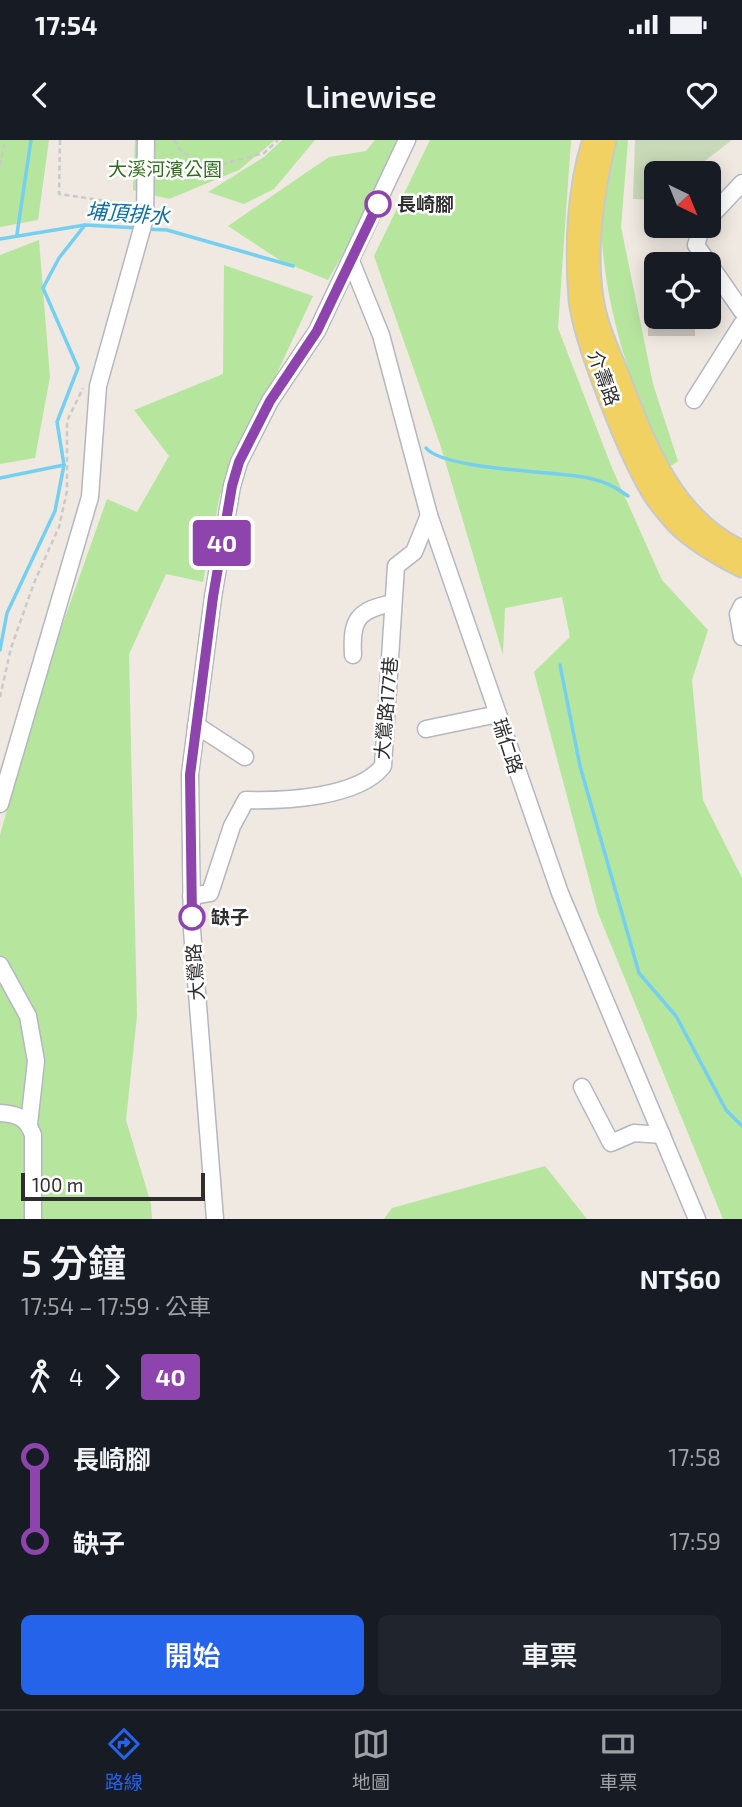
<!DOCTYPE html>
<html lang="zh-TW">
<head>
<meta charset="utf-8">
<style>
	body { margin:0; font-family:"Exo 2","Noto Sans TC",sans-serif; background:#20242c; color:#f1f3f6; height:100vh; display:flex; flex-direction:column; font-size:26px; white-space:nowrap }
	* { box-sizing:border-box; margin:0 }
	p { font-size:23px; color:#9ea1a6 }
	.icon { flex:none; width:38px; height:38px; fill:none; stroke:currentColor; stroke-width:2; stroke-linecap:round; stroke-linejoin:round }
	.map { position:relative; height:1079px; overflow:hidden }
	.details { display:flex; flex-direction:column; background:#171b24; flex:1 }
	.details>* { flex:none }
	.badge { padding:0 14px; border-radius:5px; font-size:24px; line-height:46px }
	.needle { width:46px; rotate:137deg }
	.buttons { position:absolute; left:644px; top:21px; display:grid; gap:14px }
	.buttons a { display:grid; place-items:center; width:77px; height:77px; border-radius:10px; background:#171b24; box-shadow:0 4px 18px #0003; font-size:35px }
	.scale { position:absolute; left:21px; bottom:18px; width:184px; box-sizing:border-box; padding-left:7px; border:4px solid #2e2e2e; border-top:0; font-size:19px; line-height:24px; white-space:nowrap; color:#2e2e2e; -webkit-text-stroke:5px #fff; paint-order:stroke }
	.map>.badge { position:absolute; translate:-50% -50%; box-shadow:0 0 0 4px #fff }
	.legs { display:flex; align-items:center; gap:10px; height:77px; padding:0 21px; font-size:23px }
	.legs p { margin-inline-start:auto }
	.summary { display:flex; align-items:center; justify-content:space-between; height:119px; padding:0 21px }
	h1 { font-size:38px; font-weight:600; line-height:52px }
	.primary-button { display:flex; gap:14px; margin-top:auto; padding:14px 21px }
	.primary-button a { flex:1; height:80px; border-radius:10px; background:#2563eb; color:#fff; font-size:28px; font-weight:600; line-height:80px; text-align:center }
	.primary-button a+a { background:#20242c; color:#f1f3f6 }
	ul { padding:0 21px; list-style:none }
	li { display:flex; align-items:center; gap:24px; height:84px; font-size:26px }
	li i { display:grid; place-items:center; width:10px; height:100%; margin:0 9px; background:currentColor }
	li i::after { content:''; width:18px; height:18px; margin:-9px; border:5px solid; border-radius:50%; background:#171b24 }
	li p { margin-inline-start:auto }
	li:first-child i { background:linear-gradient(#0000 50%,currentColor 0) }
	li:last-child i { background:linear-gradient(currentColor 50%,#0000 0) }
	.status { display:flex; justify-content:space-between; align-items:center; height:49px; padding:0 35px; background:#171b24; direction:ltr }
	.status svg { height:19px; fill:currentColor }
	header { display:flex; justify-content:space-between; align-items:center; height:91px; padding:0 21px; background:#171b24; font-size:32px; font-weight:600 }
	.tabs { display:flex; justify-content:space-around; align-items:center; height:98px; border-top:2px solid #363941; background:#171b24; font-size:19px; color:#9ea1a6 }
	.tabs a { display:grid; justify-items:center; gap:4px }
	.tabs .current { color:#2563eb }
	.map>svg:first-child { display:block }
	.green { fill:#b6e59e }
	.cemetery { fill:#c8d9b8 }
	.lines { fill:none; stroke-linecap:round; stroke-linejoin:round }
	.stream { stroke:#75cff0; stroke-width:3.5 }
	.building { fill:#cbc7bf; stroke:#cbc5ba; stroke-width:2 }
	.minor-casing { stroke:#b4b7c1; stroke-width:19 }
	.major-casing { stroke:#c9c9c9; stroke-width:23 }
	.path { stroke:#c9c9c9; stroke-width:2.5; stroke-dasharray:5 3.5; stroke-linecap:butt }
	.minor { stroke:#fff; stroke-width:16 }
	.major { stroke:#f2d163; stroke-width:19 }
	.line-1-casing { stroke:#fff; stroke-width:16 }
	.line-1 { stroke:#8e44ad; stroke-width:10 }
	.stop-1-dot { fill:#fff; stroke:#8e44ad; stroke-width:3.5 }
	.labels { text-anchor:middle; stroke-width:5; stroke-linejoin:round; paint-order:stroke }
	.park-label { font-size:19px; fill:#2c6e1b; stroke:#fff }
	.stop-label { font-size:19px; font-weight:bold; fill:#2e2e2e; stroke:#fff; text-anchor:start }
	.street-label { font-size:19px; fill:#2e2e2e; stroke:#fff }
	.water-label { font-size:21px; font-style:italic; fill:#0d6fa3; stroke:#fff }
</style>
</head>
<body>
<div class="status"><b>17:54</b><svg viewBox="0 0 49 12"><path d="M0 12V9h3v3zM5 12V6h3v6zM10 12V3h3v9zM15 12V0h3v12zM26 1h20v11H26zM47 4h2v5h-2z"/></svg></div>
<header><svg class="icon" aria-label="back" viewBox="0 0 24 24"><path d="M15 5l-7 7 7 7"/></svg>Linewise<svg class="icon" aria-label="heart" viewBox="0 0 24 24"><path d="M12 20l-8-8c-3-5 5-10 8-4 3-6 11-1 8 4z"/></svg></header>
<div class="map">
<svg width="742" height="1079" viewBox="0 0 742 1079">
	<rect width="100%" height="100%" fill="#efe9e1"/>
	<!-- green -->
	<g class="green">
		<path d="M0,0h49l-11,80 -38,7z"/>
		<path d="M135,0h140l-36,30 -70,29 -36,-9z"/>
		<path d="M282,0h33l-41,49 -30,15 -36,-12 56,-35z"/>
		<path d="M375,0h23l-40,87 -30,53 -47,-19 -53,-35 101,-69 37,-6z"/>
		<path d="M430,0h141l-13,188 54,140 50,112 46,50 -16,50 11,120 39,78v341h-19l-125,-306 -64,-241 36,-35 -8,-40 -57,11 -2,47 -63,-211 -66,-188z"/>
		<path d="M609,0h19l-7,87 32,157 25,77 -10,7c-33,-70 -60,-148 -66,-226 -2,-33 5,-69 7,-102z"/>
		<path d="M39,100l11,137 -15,81 -35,6v-209z"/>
		<path d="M224,125l89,31 -93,199 -17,87 -37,-8 -37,80 8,362 -11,104 25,84 1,15h-152v-384l45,-161 62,-175 30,13 32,-56 -35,-46 89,-36z"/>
		<path d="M545,1026l42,53h-203l8,-11z"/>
	</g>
	<!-- cemetery -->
	<path class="cemetery" d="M635,0h97l-43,33h-33l-1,27 -22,-1z"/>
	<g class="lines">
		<!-- stream -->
		<g class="stream">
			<path d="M146,89l21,1 126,36"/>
			<path d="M17,94l14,-94"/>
			<path d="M0,99l85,-14 53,3"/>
			<path d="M426,308c18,22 130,23 163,30 14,3 27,9 39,18"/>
			<path d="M0,338l64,-13"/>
			<path d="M0,510l7,-37 48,-102 9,-46 -7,-43 21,-54 -35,-80 16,-30 26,-33"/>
			<path d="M560,525l20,101 59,207 37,43 50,94 16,16"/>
		</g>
	</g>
	<!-- building -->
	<rect class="building" x="649" y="177" width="45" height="18"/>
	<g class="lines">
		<!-- minor casing -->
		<g class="minor-casing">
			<g id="minor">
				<path d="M709,78l33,-35"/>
				<path d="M702,86l-6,19 46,66"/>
				<path d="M351,121l30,74 48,180 131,378 137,326"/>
				<path d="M694,260l48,-76"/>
				<path d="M742,466l-4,8 4,23"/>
				<path d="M353,515c-2,-35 4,-45 40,-52"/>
				<path d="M196,585l49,32"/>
				<path d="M426,589l72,-15"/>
				<path d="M0,664l90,-307 8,-111 47,-168 1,-78"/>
				<path d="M191,756l19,-3 22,-67 14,-26c38,1 112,-2 137,-34l13,-200 18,-14 15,-37"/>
				<path d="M0,825l28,51 8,45 -7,63"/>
				<path d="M582,947l29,56 23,-10 28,2"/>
				<path d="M0,973c18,1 27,5 33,22v84"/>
				<path d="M215,1079l-23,-289 -2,-156 23,-177 19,-111 7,-24 31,-61 47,-70 90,-191"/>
			</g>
		</g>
		<!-- major casing -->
		<g class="major-casing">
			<g id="major">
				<path d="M593,0c-16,48 -18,108 -14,159 4,42 49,152 71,190 6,11 17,24 26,34 19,19 42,32 66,44"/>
				<path d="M606,0c-12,50 -21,106 -13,158 4,29 17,54 27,80 26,67 52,141 122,173"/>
			</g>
		</g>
		<!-- path -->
		<g class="path">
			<path d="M60,0l-1,54 74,11"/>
			<path d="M174,0l7,11 27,17 56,-15 14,-13"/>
			<path d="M0,25l5,-25"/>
			<path d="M0,557l11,-49 23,-65 25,-56 8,-36v-70l16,-33"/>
		</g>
		<!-- minor -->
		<use href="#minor" class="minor"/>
		<!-- major -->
		<use href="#major" class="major"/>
	</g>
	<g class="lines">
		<!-- line-1 casing -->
		<g class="line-1-casing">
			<path id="line-1" d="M192,777l-2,-142 23,-178 19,-111 7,-24 31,-61 47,-70 61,-127"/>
		</g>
		<!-- line-1 -->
		<use href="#line-1" class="line-1"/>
	</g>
	<!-- markers -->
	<g class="stop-1-dot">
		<circle cx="378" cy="64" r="12"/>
		<circle cx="192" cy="777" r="12"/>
	</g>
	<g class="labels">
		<!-- park labels -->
		<g class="park-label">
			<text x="165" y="36">大溪河濱公園</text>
		</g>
		<!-- stop labels -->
		<g class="stop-label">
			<text x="397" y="71">長崎腳</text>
			<text x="211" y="784">缺子</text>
		</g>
		<!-- street labels -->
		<g class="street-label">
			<text transform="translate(604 238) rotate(70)" y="7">介壽路</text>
			<text transform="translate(386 568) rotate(-85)" y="7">大鶯路177巷</text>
			<text transform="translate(508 606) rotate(72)" y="7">瑞仁路</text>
			<text transform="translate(195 832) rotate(-94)" y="7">大鶯路</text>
		</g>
		<!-- water labels -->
		<g class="water-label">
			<text transform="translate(128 74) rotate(4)" y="7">埔頂排水</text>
		</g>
	</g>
</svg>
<div class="buttons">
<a><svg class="needle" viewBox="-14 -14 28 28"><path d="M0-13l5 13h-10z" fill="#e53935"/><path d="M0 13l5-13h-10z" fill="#9ea1a6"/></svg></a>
<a><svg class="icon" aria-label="locate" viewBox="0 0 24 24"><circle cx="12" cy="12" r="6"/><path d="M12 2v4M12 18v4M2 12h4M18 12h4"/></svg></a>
</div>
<div class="scale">100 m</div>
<b class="badge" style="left:222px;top:403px;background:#8e44ad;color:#fff">40</b>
</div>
<section class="details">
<div class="summary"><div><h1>5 分鐘</h1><p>17:54 – 17:59 · 公車</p></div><b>NT$60</b></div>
<div class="legs"><svg class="icon" aria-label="walk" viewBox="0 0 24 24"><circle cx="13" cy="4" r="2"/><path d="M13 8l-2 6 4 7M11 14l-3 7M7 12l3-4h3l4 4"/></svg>4<svg class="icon" aria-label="forward" viewBox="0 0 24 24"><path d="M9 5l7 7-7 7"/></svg><b class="badge" style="background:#8e44ad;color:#fff">40</b></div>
<ul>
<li><i style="color:#8e44ad"></i><b>長崎腳</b><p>17:58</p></li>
<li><i style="color:#8e44ad"></i><b>缺子</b><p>17:59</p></li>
</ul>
<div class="primary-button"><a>開始</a><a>車票</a></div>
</section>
<nav class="tabs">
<a class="current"><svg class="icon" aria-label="directions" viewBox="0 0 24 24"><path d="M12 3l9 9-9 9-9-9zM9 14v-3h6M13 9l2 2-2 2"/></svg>路線</a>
<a><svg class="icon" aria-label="map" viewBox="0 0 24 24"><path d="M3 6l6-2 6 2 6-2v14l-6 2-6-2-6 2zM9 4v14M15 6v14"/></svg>地圖</a>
<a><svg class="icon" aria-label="tickets" viewBox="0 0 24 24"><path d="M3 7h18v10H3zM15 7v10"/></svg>車票</a>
</nav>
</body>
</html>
